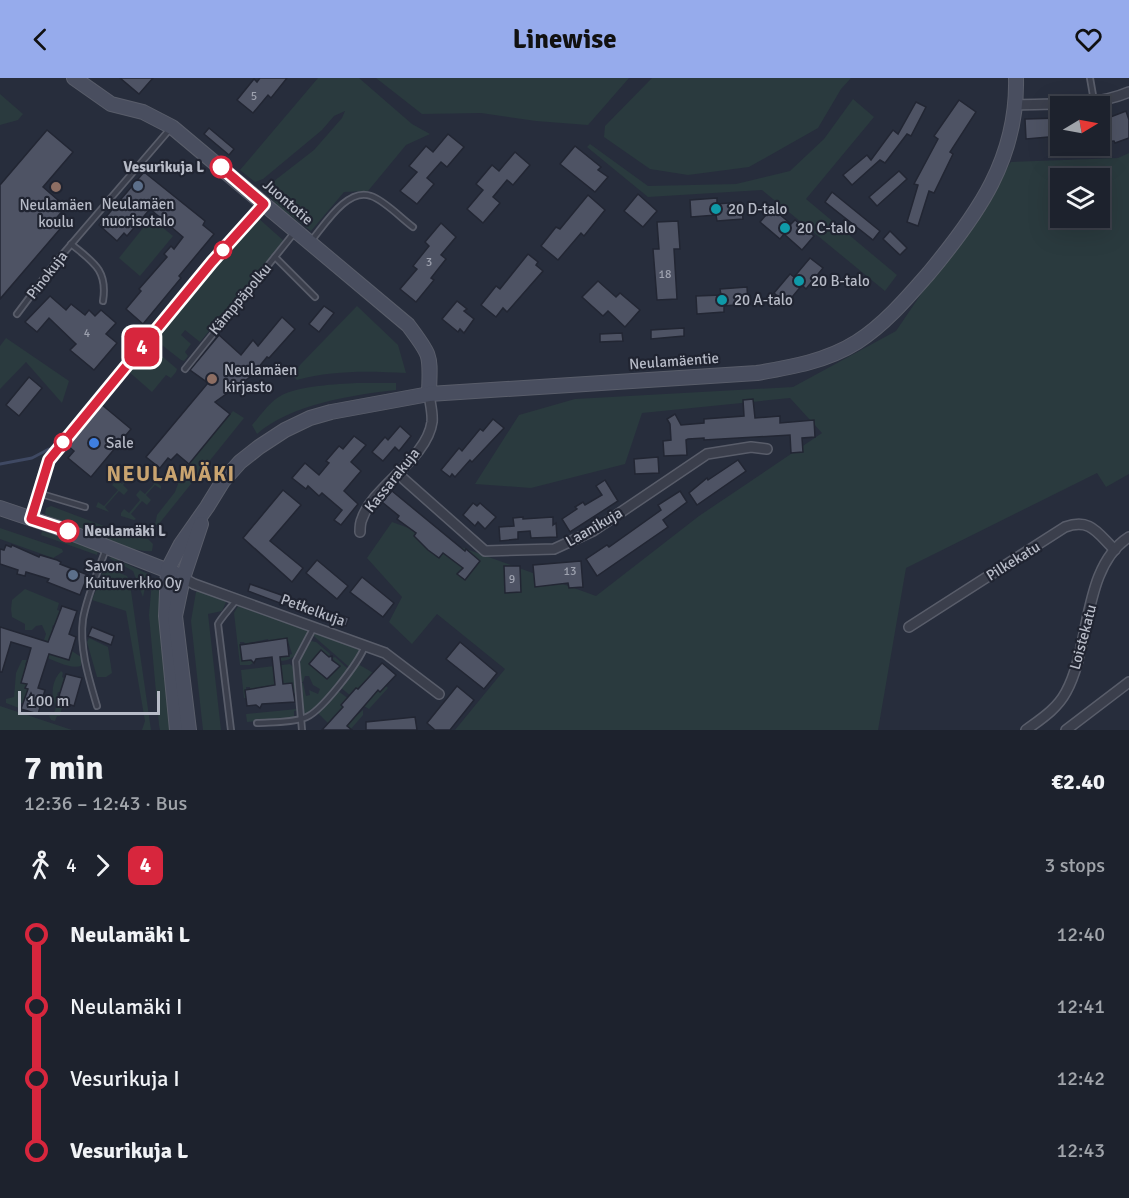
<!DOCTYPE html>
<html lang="en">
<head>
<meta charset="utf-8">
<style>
	body { margin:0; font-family:Signika,sans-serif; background:#2a2f39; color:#f1f3f6; height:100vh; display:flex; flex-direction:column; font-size:22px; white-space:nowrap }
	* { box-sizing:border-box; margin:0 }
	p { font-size:20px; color:#a0a4aa }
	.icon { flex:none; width:33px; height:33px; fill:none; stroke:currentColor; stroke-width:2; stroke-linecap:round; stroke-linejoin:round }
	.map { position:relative; height:652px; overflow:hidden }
	.side { display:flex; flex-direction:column; background:#1d222d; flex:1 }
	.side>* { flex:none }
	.badge { padding:0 12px; border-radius:9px; font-size:21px; line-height:39px }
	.needle { width:39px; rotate:80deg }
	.fabs { position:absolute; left:1050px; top:18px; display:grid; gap:12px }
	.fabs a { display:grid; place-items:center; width:60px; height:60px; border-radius:0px; background:#1d222d; box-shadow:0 6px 24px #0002,0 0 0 2px #3b3f49; font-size:30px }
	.scale { position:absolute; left:18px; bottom:15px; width:142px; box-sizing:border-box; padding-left:6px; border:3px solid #b7bbc7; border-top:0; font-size:16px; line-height:21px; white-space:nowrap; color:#b7bbc7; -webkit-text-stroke:4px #202431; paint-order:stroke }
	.map>.badge { position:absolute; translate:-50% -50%; box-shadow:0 0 0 3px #fff }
	.legs { display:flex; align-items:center; gap:9px; height:66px; padding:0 24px; font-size:20px }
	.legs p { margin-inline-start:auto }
	.head { display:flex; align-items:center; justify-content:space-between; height:102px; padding:0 24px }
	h1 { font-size:33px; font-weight:800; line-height:45px }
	ul { padding:0 24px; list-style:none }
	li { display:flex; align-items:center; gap:21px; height:72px; font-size:22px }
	li i { display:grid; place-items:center; width:9px; height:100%; margin:0 8px; background:currentColor }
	li i::after { content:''; width:15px; height:15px; margin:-8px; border:4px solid; border-radius:50%; background:#1d222d }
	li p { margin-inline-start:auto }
	li:first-child i { background:linear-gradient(#0000 50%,currentColor 0) }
	li:last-child i { background:linear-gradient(currentColor 50%,#0000 0) }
	header { display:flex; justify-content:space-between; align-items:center; height:78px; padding:0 24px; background:#96abec; color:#111; font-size:27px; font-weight:800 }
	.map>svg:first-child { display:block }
	.green { fill:#2a3a3e; fill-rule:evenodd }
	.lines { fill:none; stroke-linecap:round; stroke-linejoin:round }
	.stream { stroke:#3f4963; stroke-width:3 }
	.building { fill:#4e5364; stroke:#222633; stroke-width:1.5 }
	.lane-casing { stroke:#595d6a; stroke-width:8 }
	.street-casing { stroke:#595d6a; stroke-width:12 }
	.secondary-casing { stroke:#595d6a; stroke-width:16 }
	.lane { stroke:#3b3f4c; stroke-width:4.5 }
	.street { stroke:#3b3f4c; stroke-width:9 }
	.secondary { stroke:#494e5f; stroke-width:14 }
	.line-1-casing { stroke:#fff; stroke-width:14 }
	.line-1 { stroke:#d7263d; stroke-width:9 }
	.stop-1-dot { fill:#fff; stroke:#d7263d; stroke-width:3 }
	.service-dot { fill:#5c6f8a; stroke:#202431; stroke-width:2 }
	.education-dot { fill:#8d6e63; stroke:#202431; stroke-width:2 }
	.culture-dot { fill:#0f9aa8; stroke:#202431; stroke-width:2 }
	.shop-dot { fill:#3f7fe0; stroke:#202431; stroke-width:2 }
	.labels { text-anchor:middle; stroke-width:4.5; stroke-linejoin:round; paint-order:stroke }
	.number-label { font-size:12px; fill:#9da1ae }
	.stop-label { font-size:15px; font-weight:bold; fill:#b7bbc7; stroke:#202431; text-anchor:end }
	.street-label { font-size:15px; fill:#b7bbc7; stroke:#202431 }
	.poi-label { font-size:15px; fill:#b7bbc7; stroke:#202431; text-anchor:start }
	.district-label { font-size:21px; font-weight:bold; letter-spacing:1.5px; fill:#c9a470; stroke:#202431 }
</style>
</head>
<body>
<header><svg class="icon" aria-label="back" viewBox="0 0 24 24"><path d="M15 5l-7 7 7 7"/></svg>Linewise<svg class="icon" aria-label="heart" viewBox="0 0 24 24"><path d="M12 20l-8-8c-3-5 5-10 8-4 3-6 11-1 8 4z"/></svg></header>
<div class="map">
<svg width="1129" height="652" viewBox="0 0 1129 652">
	<rect width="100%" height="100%" fill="#272d3c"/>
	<!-- green -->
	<g class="green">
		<path d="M318,0h41l53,46 18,10 -24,11 -38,46 -24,1 -33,39c-14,-12 -39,-25 -46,-43l49,-38 28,-32 3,-7 -11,5 -12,14 -59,49 -8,3 -15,-12z"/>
		<path d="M376,0h253l-41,47 -52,-4 -55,-8 -59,1z"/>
		<path d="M652,0h199l-10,11 -23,39 -69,39 -61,8 -38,-6 -46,-32 1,-11z"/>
		<path d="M0,16l23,20 -5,6 -18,5z"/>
		<path d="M853,21l21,18 -68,82 91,76 -12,16 -123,-101 -114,7 -61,-50 3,-3 58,42 88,-2 54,-13 34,-32z"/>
		<path d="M1129,75v321l-23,13 -9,-14 -191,95 -28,162h-423l50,-61 -68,-55 -25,30 -23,-22 13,-25 -35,-39 25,-36 204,74 103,-80 123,-83 -32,-35 -148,15 -17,51 -94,24 -56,-4 44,-69 56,-16 218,-12 103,-56 115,-169 107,-4zM1060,100h40v40h-40z"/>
		<path d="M151,140l22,18 -33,40 -21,-18z"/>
		<path d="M258,140l26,23 -84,101 -15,-12 -4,5 10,9 -6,8 3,4 -4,5 -3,-1 -23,-18v-7z"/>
		<path d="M357,228l41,39 8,28c-37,-2 -73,-3 -109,7l-4,-4 7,-11z"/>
		<path d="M6,260l63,43 -7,22 -36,-41 -26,27v-43z"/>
		<path d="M150,268l27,23 -1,3 -5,6 -5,-3 -14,17 -25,-22 19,-23z"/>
		<path d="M357,305h39v7c-44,5 -105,14 -139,44l-5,-9c9,-10 18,-24 30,-30 17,-9 55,-11 75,-12z"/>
		<path d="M233,333l11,7 -86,107h-3l2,-10 18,-23 9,-24z"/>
		<path d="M132,385l11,7 -1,3 -5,-4 -14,16 5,5 -4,5 -5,-4 -14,16 4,5 -13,-5 2,-5 6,4 14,-16 -6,-5 5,-5 5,4 13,-16z"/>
		<path d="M150,400l11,8v3l-6,-4 -9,10 5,5 -4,5 -5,-4 -11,13 5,5 -2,1 -13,-4v-3l3,-4 5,4 11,-13 -4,-5 4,-5 5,4 9,-10z"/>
		<path d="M51,428l82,31 15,2 5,5 -1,7c-20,3 -88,-27 -107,-37l1,-6z"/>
		<path d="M0,450l62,21 1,3 -10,6 -53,-19z"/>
		<path d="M42,453l56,20 -1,4 -56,-20z"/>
		<path d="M112,479l36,17 -5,23 -10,-26 -24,-13z"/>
		<path d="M105,489l22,9 3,8 21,146h-9l3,-9 -19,-110 -34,-11z"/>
		<path d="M155,500l4,1 2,12 10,130 -2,9h-9l-1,-5 -10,-110 3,-34z"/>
		<path d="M25,511l34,14 -2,7 3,1 -5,15 -2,-1 -1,3 5,2 -7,24 18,6 4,-9 9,6v9c-12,3 -25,-5 -36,-9l2,-16 -3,-1 2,-6 -4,-9 -6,1 -4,4h-7v-6l-13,-7 -1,-8 1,-9z"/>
		<path d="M205,513l21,11 -4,9 -14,3 13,116h-18l-12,-109 5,-29z"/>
		<path d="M238,528l70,24c-2,15 -12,32 -29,31l1,-4 12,-3 -5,-16h-4l-1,2 -13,2 -1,-3 -23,5 -1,-2h-4l2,18h9l2,3 -3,2h-10l-6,-52z"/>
		<path d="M315,554l45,17 -8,17h-4l-31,-27 -4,-4z"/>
		<path d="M89,560l19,9 4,26 -6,4h-9l-10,-35z"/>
		<path d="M311,563l5,1 14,12 -1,3 -8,-7 -11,14 15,11 -1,2 3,2 12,-13 -7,-8 3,-1 12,11 1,3 -32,37 -10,8 -3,-2 -3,-31h3l3,13 4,-1 -1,-5 9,4 2,-5 -7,-4 -4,-9h-4l-2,6h-3c-2,-16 0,-29 11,-41z"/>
		<path d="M22,582h5l-2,4 3,2 -4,13 -2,-1 -1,4 6,2 -2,4 3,1 -5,14h-2l-2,5 -13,-5v-4l8,-2 2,-24z"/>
		<path d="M290,586l4,4 2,25h-2l-2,-10 -18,4 -1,-2 -23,4v-2h-4v11h-2l-3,-28z"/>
		<path d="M358,586l17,10 -8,6 13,12 6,-6 2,2 -19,21 -5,-3 6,-7 -14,-11 -5,8 -11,-9z"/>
		<path d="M61,593l2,2 -1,4 2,1 -4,14h-2l-1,3 7,3 -4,18h-3l-2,5 -4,-1 -2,-4 6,-5 1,-5c-6,-11 -4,-26 5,-35z"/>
		<path d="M338,613l11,8 -8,6 14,12 8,-7v5l-13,15 -15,-14 -5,9 -12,-12z"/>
		<path d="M0,628l72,24h-72z"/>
		<path d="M297,631l2,1 -5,1v6h5l-1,1 -51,4 -1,-8z"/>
	</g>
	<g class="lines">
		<!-- stream -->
		<path class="stream" d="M0,386l32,-6 17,-9"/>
	</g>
	<!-- building -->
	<g class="building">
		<path d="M120,0h33l-14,16z"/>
		<path d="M260,0h27l-16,20 -3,-3 -15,18 -16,-13 17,-21 3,3z"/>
		<path d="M959,22l17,12 -26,40 3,2 -19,39 -5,-2 -11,35 -11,-4 11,-37 -4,-1 24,-45 -4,-3z"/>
		<path d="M916,24l10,5 -15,29 -4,-2 -22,29 -5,-3 -28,25 -9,-10 24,-20 4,5 22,-30 5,4z"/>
		<path d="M1126,33l3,9v18l-14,5 -1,-2 -14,1v-21z"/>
		<path d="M1060,40v18l-34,3 -1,-20z"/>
		<path d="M209,50l25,21 -5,6 -25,-21z"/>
		<path d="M47,52l26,22 -30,35 23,20 -14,16 8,6 -60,70v-114z"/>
		<path d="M448,56l16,13 -17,20 -6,-5 -14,16 7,6 -17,20 -17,-13 17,-19 -8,-6 17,-20 7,6z"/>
		<path d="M575,68l26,21 -3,3 10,7 -13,15 -35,-28z"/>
		<path d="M515,74l15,13 -17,20 -6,-5 -14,17 7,6 -17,20 -16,-14 16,-19 -7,-6 16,-19 7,6z"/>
		<path d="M899,93l8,8 -30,27 -8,-9z"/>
		<path d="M144,94l61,49 -2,4 11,9 -35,42 2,2 -38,46 -17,-15 15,-18 -2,-2 28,-32 -3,-3 7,-8 3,3 9,-12 -33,-28 -23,27 -3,-3 -7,8 -18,-16z"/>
		<path d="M832,114l48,39 -7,9 -48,-38z"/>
		<path d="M638,116l19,17 -14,16 -19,-16z"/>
		<path d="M588,117l17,15 -21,26 -3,-3 -23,27 -17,-14 15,-19 4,2z"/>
		<path d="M717,120v6l24,-2 2,17 -26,2 -1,-6 -25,2 -1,-17z"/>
		<path d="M772,130l19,16 4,-4 19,16 -12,14 -18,-16 -4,5 -20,-17z"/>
		<path d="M678,143l2,28h-6l3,50 -20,1 -4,-51h6l-2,-27z"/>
		<path d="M441,145l15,14 -15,18 5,4 -15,19 3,2 -18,22 -16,-13 17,-20 -4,-3 16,-20 -4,-4z"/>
		<path d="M890,153l17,17 -7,7 -17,-16z"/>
		<path d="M528,176l10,8 -2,3 7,6 -36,41 -4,-4 -7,9 -15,-12 15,-19 4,3z"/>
		<path d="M810,180l13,10 -17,21 -4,-4 -14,17h-4l-10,-9 16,-19 4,3z"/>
		<path d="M598,203l18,16 4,-4 20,17 -15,17 -17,-16 -5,5 -21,-19z"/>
		<path d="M747,209l1,17 -24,2v6l-27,2 -1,-18 25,-1 -1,-6z"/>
		<path d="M50,218l16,14 5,-6 14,11 4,-5 6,6 6,-6 15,13 -10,11 11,9 -23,27 -24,-20 6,-6 -27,-26 -12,14 -12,-10z"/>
		<path d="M457,223l10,8 -3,2 10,8 -10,14 -4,-4 -2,3 -16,-13z"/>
		<path d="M324,228l10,7 -15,19 -10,-8z"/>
		<path d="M282,239l13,12 -26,29 -2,-1 -9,11 2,2 -45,32 15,12 -41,50 -12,-10 -6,6 -3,-2 -8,10 -14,-11 62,-74 -18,-13 29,-35 22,20 12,-15 5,6z"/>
		<path d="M684,250v8l-33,3v-9z"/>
		<path d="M622,255l1,8 -23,1v-8z"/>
		<path d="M29,299l13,11 -23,28 -13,-11z"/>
		<path d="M753,321l2,19 25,-2v7l34,-3 1,17 -13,1 1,14 -12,1 -1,-18 -86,5v-2l-16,1 -2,1 1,15 -23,1 -1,-15 8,-1 -1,-16 -3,-5 8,-5 6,11 23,-2v-4l40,-3 -1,-16z"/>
		<path d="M101,326l30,25 -40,48 -23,-19 6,-7 -7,-6z"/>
		<path d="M493,341l11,9 -32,34 -2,-2 -15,17 -3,-3 -2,3 -9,-7 18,-22 3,3 18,-22 3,2z"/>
		<path d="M400,348l11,10 -12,15 -4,-4 -12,14 -11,-9 13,-15 3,3z"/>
		<path d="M354,358l12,9 -15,17 10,9 -17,20 14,13 -17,21 -7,-5 8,-10 -20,-17 -3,3 -11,-10 -2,3 -14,-11 13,-15 14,12 10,-12 -3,-2 13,-15 4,3z"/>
		<path d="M658,379l1,16 -24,1 -1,-15z"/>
		<path d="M738,382l8,11 -49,34 -8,-12 18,-15 1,2z"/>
		<path d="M605,402l13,21 -48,31 -8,-13 15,-10 -2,-2 8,-5 2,3 17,-10 -6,-9z"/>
		<path d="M283,412l18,15 -31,36 33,27 -11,14 -49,-44z"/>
		<path d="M392,413l73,60 1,-2 14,12 -15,19 -8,-6 6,-6 -20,-15 -4,5 -11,-8 -14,-14 2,-3 -19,-14 2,-3 -17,-14z"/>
		<path d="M680,413l7,11 -24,18 5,7 -71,49 -11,-17 21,-14 2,2 52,-37 -3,-5z"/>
		<path d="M473,425l4,3 3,-3 16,14 -11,12 -7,-7 -3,4 -12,-11z"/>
		<path d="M523,439v2l30,-2v8l3,-2 1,14 -26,1 -1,-7 -12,1v7l-18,2 -1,-14 15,-1 -1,-8z"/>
		<path d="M6,467l5,2 1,-2 27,12 1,-2 17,5 4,2 -1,2 28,11 -8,20 -33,-13 2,-3 -23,-7 -1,4 -8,-2 1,-4 -18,-6v-15l4,1z"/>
		<path d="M317,482l31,26 -11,13 -31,-26z"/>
		<path d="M581,483l2,26 -14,1 -1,-5 -33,4 -2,-22z"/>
		<path d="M504,488h16l1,26 -16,1z"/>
		<path d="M362,499l32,26 -11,14 -33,-25z"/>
		<path d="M250,506l37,13 -2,8 -37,-14z"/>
		<path d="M62,528l15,5 -8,23 7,3 -7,23 -20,-6 -11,34 7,2 -7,24 -17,-5 7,-20 -3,-1 2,-4 -6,-1 10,-35 -20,-6 -9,30h-2v-45l48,15z"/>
		<path d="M317,529l32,11 -3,8 -32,-10z"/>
		<path d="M92,549l22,9 -3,9 -23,-9z"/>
		<path d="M287,560l2,18 -9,1 3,27 9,-1 3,19 -33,2 -2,4 -4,-3 -9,1 -2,-16 30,-5 -3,-28 -16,2 -2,4 -3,-3 -9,1 -2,-16z"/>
		<path d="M460,564l37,31 -13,16 -38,-30z"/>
		<path d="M321,572l8,7 3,-1v4l8,6 -13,13 -18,-15z"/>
		<path d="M382,585l14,12 -16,17 -2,-2 -31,36 5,4h-30l21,-23 -2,-2 15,-17 2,1z"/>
		<path d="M66,596l16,4 -8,28 -12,-4 2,-4 -5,-2z"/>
		<path d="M457,608l17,14 -24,30h-15l-8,-7z"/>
		<path d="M415,639l2,13h-51v-8z"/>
	</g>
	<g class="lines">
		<!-- lane casing -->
		<g class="lane-casing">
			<g id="lane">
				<path d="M1090,0l4,23"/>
				<path d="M311,163c13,-15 36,-54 60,-45 13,4 31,23 42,31"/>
				<path d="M71,166c22,18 37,26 32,57"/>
				<path d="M275,179l40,40"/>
				<path d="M17,236l39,-52 114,-133"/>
				<path d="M185,291l109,-136"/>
				<path d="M38,415l47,14"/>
				<path d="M32,438l17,-56 163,-198 51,-56"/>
				<path d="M97,628c-8,-27 -18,-58 -14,-87 4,-23 15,-48 23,-70"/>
				<path d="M257,645c15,-1 33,0 47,-5 16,-4 55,-56 61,-72"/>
				<path d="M231,652l-13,-106c2,-5 14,-18 19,-25"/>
				<path d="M302,652l-6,-69 18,-34"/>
			</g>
		</g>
		<!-- street casing -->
		<g class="street-casing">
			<g id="street">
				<path d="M1016,27c37,-2 78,2 113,-13"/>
				<path d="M398,396l87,77 69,-2 39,-18 114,-77 44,-7 16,2"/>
				<path d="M360,454c0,-4 0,-9 2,-13 10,-32 65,-60 70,-97 1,-9 -2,-19 -3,-28"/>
				<path d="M183,500l11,6 191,69 54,41"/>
				<path d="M909,549l156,-100c26,-9 32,6 50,23"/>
				<path d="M1026,652c15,-11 31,-21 40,-38 25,-45 16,-125 63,-155"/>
				<path d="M1066,652l63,-48"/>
			</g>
		</g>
		<!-- secondary casing -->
		<g class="secondary-casing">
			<g id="secondary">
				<path d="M74,0l37,26 32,8 29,15 236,198c25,33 22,30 21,69"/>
				<path d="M0,430l56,19 120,47"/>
				<path d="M177,652l-11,-114 2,-47 13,-25 26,-37 16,-26 17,-19 19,-15 26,-17 25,-12 21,-6 98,-18 328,-21c35,-6 70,-12 100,-31 28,-18 50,-44 72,-69 49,-59 89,-115 87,-195"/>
				<path d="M189,652l-14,-114 8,-38 18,-54"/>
			</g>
		</g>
		<!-- lane -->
		<use href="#lane" class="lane"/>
		<!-- street -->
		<use href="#street" class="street"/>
		<!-- secondary -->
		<use href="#secondary" class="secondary"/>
	</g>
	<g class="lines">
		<!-- line-1 casing -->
		<g class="line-1-casing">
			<path id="line-1" d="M68,453l-37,-12 18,-59 163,-198 52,-58 -43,-37"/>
		</g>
		<!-- line-1 -->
		<use href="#line-1" class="line-1"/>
	</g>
	<!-- markers -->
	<g class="stop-1-dot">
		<circle cx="221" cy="89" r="10"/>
		<circle cx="223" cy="172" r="8"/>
		<circle cx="63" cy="364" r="8"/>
		<circle cx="68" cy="453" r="10"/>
	</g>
	<g class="service-dot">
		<circle cx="138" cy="108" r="6"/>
		<circle cx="73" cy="497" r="6"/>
	</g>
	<g class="education-dot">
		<circle cx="56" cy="109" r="6"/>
		<circle cx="212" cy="301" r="6"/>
	</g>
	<g class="culture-dot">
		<circle cx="716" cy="131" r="6"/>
		<circle cx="785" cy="150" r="6"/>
		<circle cx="799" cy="203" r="6"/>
		<circle cx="722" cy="222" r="6"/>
	</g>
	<circle class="shop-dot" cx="94" cy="365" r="6"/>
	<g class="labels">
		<!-- number labels -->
		<g class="number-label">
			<text x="254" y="22">5</text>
			<text x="429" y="188">3</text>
			<text x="665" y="200">18</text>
			<text x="87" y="259">4</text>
			<text x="570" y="497">13</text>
			<text x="512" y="505">9</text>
		</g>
		<!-- stop labels -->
		<g class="stop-label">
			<text x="204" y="94">Vesurikuja L</text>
			<text x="84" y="458" text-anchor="start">Neulamäki L</text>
		</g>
		<!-- street labels -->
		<g class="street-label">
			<text transform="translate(288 124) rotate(41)" y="5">Juontotie</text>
			<text transform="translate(47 197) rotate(-52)" y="5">Pinokuja</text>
			<text transform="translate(240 221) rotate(-50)" y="5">Kämppäpolku</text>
			<text transform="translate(674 283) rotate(-4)" y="5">Neulamäentie</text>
			<text transform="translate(392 402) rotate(-51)" y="5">Kassarakuja</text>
			<text transform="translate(594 449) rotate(-30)" y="5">Laanikuja</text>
			<text transform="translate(1013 483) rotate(-32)" y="5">Pilkekatu</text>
			<text transform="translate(313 532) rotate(20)" y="5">Petkelkuja</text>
			<text transform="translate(1083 559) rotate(-75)" y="5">Loistekatu</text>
		</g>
		<!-- poi labels -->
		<g class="poi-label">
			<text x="138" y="131" text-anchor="middle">Neulamäen<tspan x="138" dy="17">nuorisotalo</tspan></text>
			<text x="56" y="132" text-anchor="middle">Neulamäen<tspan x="56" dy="17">koulu</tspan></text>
			<text x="728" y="136">20 D-talo</text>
			<text x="797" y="155">20 C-talo</text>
			<text x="811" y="208">20 B-talo</text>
			<text x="734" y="227">20 A-talo</text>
			<text x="224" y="297">Neulamäen<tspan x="224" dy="17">kirjasto</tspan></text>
			<text x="106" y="370">Sale</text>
			<text x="85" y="493">Savon<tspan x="85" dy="17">Kuituverkko Oy</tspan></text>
		</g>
		<!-- district labels -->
		<g class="district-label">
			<text x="171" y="403">NEULAMÄKI</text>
		</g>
	</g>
</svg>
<div class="fabs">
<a><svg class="needle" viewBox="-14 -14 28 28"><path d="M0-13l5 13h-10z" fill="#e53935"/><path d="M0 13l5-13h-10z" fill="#a0a4aa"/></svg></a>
<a><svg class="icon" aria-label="layers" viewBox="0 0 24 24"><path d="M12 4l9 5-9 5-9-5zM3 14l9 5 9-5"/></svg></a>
</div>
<div class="scale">100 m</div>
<b class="badge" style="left:142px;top:269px;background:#d7263d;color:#fff">4</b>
</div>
<section class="side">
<div class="head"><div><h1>7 min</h1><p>12:36 – 12:43 · Bus</p></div><b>€2.40</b></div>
<div class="legs"><svg class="icon" aria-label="walk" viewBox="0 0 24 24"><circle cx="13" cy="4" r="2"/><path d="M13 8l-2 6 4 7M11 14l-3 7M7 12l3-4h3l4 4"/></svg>4<svg class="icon" aria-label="forward" viewBox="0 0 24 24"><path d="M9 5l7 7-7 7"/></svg><b class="badge" style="background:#d7263d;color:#fff">4</b><p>3 stops</p></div>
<ul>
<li><i style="color:#d7263d"></i><b>Neulamäki L</b><p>12:40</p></li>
<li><i style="color:#d7263d"></i><span>Neulamäki I</span><p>12:41</p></li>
<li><i style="color:#d7263d"></i><span>Vesurikuja I</span><p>12:42</p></li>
<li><i style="color:#d7263d"></i><b>Vesurikuja L</b><p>12:43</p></li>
</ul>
</section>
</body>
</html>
